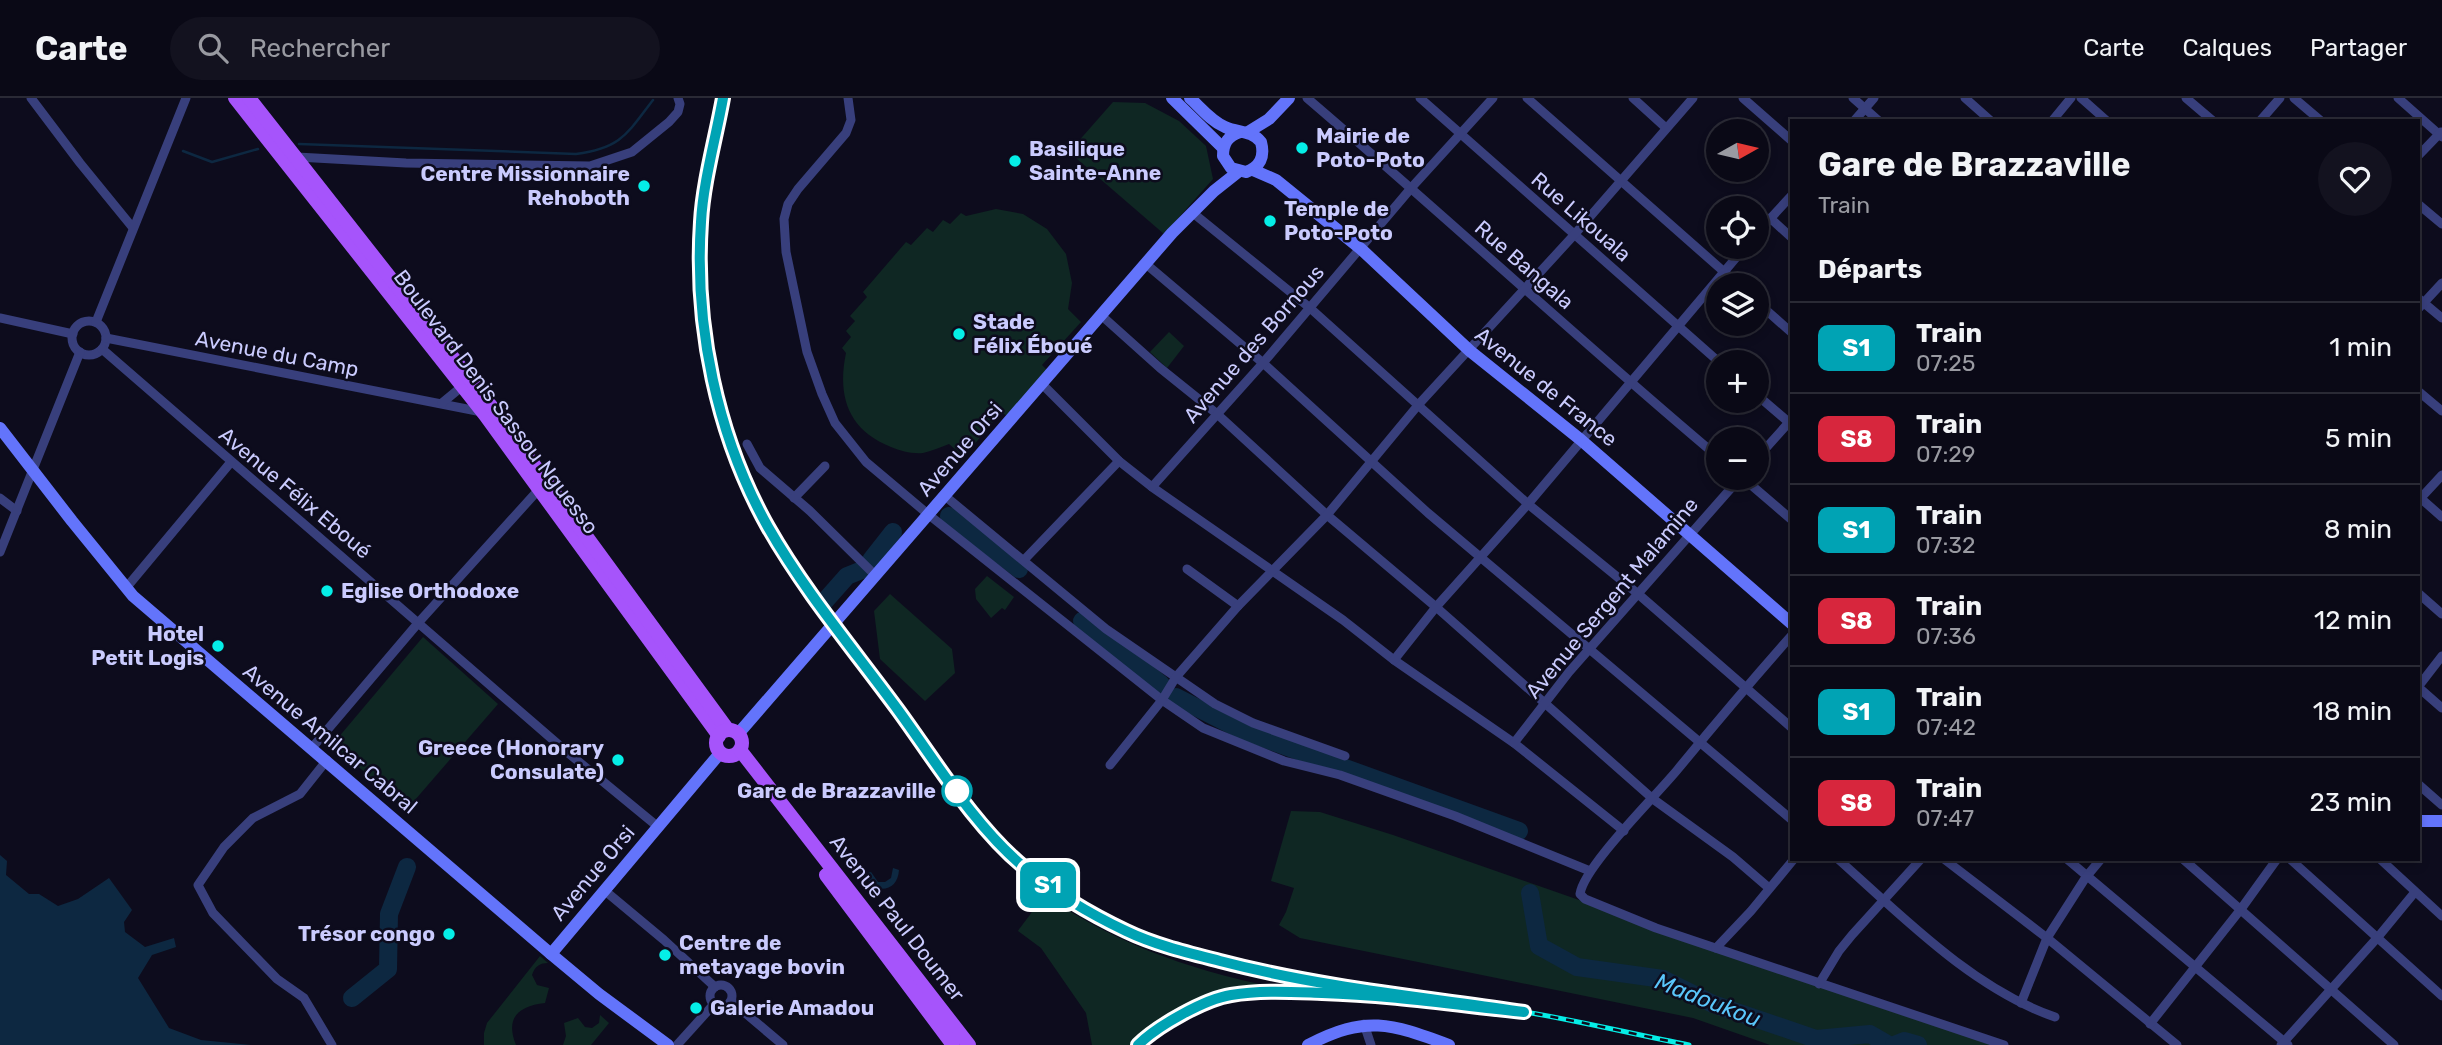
<!DOCTYPE html>
<html lang="fr">
<head>
<meta charset="utf-8">
<style>
	body { margin:0; font-family:Rubik,sans-serif; background:#13121f; color:#f1f3f6; height:100vh; display:flex; flex-direction:column; font-size:26px; white-space:nowrap }
	* { box-sizing:border-box; margin:0 }
	p { font-size:23px; color:#999aa1 }
	.icon { flex:none; width:38px; height:38px; fill:none; stroke:currentColor; stroke-width:2; stroke-linecap:round; stroke-linejoin:round }
	.map { position:relative; flex:1; overflow:hidden }
	.details { position:absolute; left:1790px; top:21px; width:630px; height:742px; display:flex; flex-direction:column; background:#0a0916; border-radius:0px; box-shadow:0 4px 10px #0003,0 0 0 2px #2a2a35 }
	.details>* { flex:none }
	.badge { padding:0 14px; border-radius:10px; font-size:24px; line-height:46px }
	.needle { width:46px; rotate:82deg }
	.buttons { position:absolute; left:1706px; top:21px; display:grid; gap:14px }
	.buttons a { display:grid; place-items:center; width:63px; height:63px; border-radius:50%; background:#0a0916; box-shadow:0 4px 10px #0003,0 0 0 2px #2a2a35; font-size:35px }
	.map>.badge { position:absolute; translate:-50% -50%; box-shadow:0 0 0 4px #fff }
	h2 { padding:0 28px; font-size:26px; line-height:63px }
	.round { display:grid; place-items:center; flex:none; width:74px; height:74px; border-radius:37px; background:#13121f }
	.headline { display:flex; align-items:center; justify-content:space-between; height:119px; padding:0 28px }
	h1 { font-size:33px; font-weight:700; line-height:52px }
	ul { padding:0; list-style:none }
	li { display:flex; align-items:center; gap:21px; height:91px; padding:0 28px; border-top:2px solid #2a2a35 }
	li div { flex:1 }
	li b { display:block; font-size:26px }
	li em { font-style:normal }
	li .badge { min-width:77px; font-weight:700; text-align:center }
	header { display:flex; align-items:center; gap:42px; box-sizing:border-box; height:98px; padding:0 35px; background:#0a0916; border-bottom:2px solid #2a2a35 }
	header strong { font-size:33px }
	nav { display:flex; gap:38px; margin-inline-start:auto; font-size:24px }
	.search { width:490px; height:63px; background:#13121f; display:flex; align-items:center; gap:18px; box-sizing:border-box; padding:0 24px; border-radius:38px; color:#999aa1; font-size:26px }
	.map>svg:first-child { display:block }
	.green { fill:#0f2723 }
	.water { fill:#0d2841 }
	.lines { fill:none; stroke-linecap:round; stroke-linejoin:round }
	.stream { stroke:#0d2841; stroke-width:2.5 }
	.river { stroke:#0d2841; stroke-width:18 }
	.street { stroke:#383f7c; stroke-width:9 }
	.secondary { stroke:#6374fb; stroke-width:12 }
	.primary { stroke:#a654fb; stroke-width:14 }
	.rail-casing { stroke:#05eee7; stroke-width:5 }
	.rail { stroke:#0d0c1d; stroke-width:2.5; stroke-dasharray:8; stroke-linecap:butt }
	.line-casing { stroke:#fff; stroke-width:16 }
	.line { stroke:#00a3b4; stroke-width:10 }
	.poi-dot { fill:#05eee7; stroke:#0d0c1d; stroke-width:2.5 }
	.stop-dot { fill:#fff; stroke:#00a3b4; stroke-width:3.5 }
	.labels { text-anchor:middle; stroke-width:5; stroke-linejoin:round; paint-order:stroke }
	.poi-label { font-size:21px; font-weight:bold; fill:#cacbfe; stroke:#0d0c1d; text-anchor:start }
	.street-label { font-size:21px; fill:#cacbfe; stroke:#0d0c1d }
	.stop-label { font-size:21px; font-weight:bold; fill:#cacbfe; stroke:#0d0c1d; text-anchor:end }
	.water-label { font-size:23px; font-style:italic; fill:#5ac6fb; stroke:#0d0c1d }
</style>
</head>
<body>
<header>
<strong>Carte</strong>
<div class="search"><svg class="icon" aria-label="search" viewBox="0 0 24 24"><circle cx="10" cy="10" r="6"/><path d="M15 15l6 6"/></svg>Rechercher</div>
<nav><a>Carte</a><a>Calques</a><a>Partager</a></nav>
</header>
<div class="map">
<svg width="2442" height="947" viewBox="0 0 2442 947">
	<rect width="100%" height="100%" fill="#0d0c1d"/>
	<!-- green -->
	<g class="green">
		<path d="M1113,4l32,1 34,18 27,25 7,33 -49,55 -95,-82z"/>
		<path d="M996,111l27,5 24,15 19,25 6,29 -4,26 13,13 -39,43 5,5 -40,46 -6,-4 -37,45 -15,-13c-8,3 -18,7 -26,9 -11,1 -22,-2 -32,-6 -43,-17 -54,-51 -45,-94l-4,-5 9,-11 -5,-6 9,-10 -5,-5 17,-19 -4,-5 43,-50 5,3 16,-17 6,4 10,-12 7,4 11,-11 5,3z"/>
		<path d="M1169,234l15,14 -17,22 -17,-16z"/>
		<path d="M987,478l27,21 -9,13 -3,-2 -11,10 -15,-19 -1,-10z"/>
		<path d="M890,496l62,55 3,24 -30,28 -45,-42 -6,-48z"/>
		<path d="M423,539l75,67 -90,104 -76,-63z"/>
		<path d="M1291,713l29,1 73,23 426,149 184,61h-233l-77,-27 -393,-80 -21,-13 7,-13 8,-24 -23,-7z"/>
		<path d="M1035,790c81,59 164,85 262,104h-35l-34,4 -47,20 -43,29h-46l-6,-32 -45,-65 -23,-17c8,-12 26,-29 17,-43z"/>
		<path d="M540,858l8,7c-8,0 -13,3 -16,12l5,10 12,3 -4,15c-27,3 -40,15 -29,42h-32v-12l3,-10z"/>
		<path d="M600,917l9,8 -18,22h-28l3,-9 -2,-13 14,-5 7,9 7,1 7,-5z"/>
	</g>
	<!-- water -->
	<g class="water">
		<path d="M0,757l7,6 -1,14 23,19h10l19,12 20,-7 31,-21 23,32 -8,12 1,10 20,15 29,-9 2,9 -24,8 -14,23 31,50 32,12 50,5h-251z"/>
		<path d="M893,770l6,2c-1,16 -12,22 -26,17l-8,-10v-3l6,-2 7,10h7l6,-4z"/>
	</g>
	<g class="lines">
		<!-- stream -->
		<g class="stream">
			<path d="M299,46l277,10c45,-6 51,-20 77,-54"/>
			<path d="M183,53l29,11 46,-13"/>
		</g>
		<!-- river -->
		<g class="river">
			<path d="M949,418l70,53"/>
			<path d="M871,462l22,-28"/>
			<path d="M824,504l23,-26 15,-6"/>
			<path d="M1082,523l79,63"/>
			<path d="M1176,599l67,34 276,100"/>
			<path d="M1530,795l9,53 38,21 86,12 50,25 103,35 54,-5 19,11"/>
			<path d="M352,900l36,-29 1,-55 18,-47"/>
			<path d="M1894,947l10,-4 14,4"/>
		</g>
		<!-- street -->
		<g class="street">
			<path d="M31,0l49,65 53,65"/>
			<path d="M848,0l3,22 -5,13 -48,56 -10,15 -4,15 2,33 21,100 15,42 13,29 31,39 63,53 233,185 41,28 81,33 56,14 115,41 135,55"/>
			<path d="M1307,0c138,118 272,242 411,359"/>
			<path d="M1420,0l299,264"/>
			<path d="M1527,0l212,187"/>
			<path d="M1633,0l33,30"/>
			<path d="M1743,0l49,43"/>
			<path d="M1853,0l26,23"/>
			<path d="M1965,0l26,23"/>
			<path d="M2081,0l26,23"/>
			<path d="M2186,0l27,23"/>
			<path d="M2294,0l27,23"/>
			<path d="M2398,0l44,39"/>
			<path d="M1854,23l20,-23"/>
			<path d="M2052,23l19,-23"/>
			<path d="M2260,23l20,-23"/>
			<path d="M2418,58l23,-24"/>
			<path d="M297,59l109,6 184,3 42,-14 37,-30 9,-10 2,-8 -2,-6"/>
			<path d="M2418,106l24,20"/>
			<path d="M1193,115l117,95 218,196 109,89 155,135"/>
			<path d="M1770,120l22,20"/>
			<path d="M1757,135l35,-38"/>
			<path d="M1146,166l117,99 165,150 364,307"/>
			<path d="M2418,200l24,20"/>
			<path d="M1757,204l35,31"/>
			<path d="M2418,211l24,-26"/>
			<path d="M1102,218l58,52 56,45 111,102 109,92 217,192 80,58 36,31"/>
			<path d="M0,220l73,16"/>
			<circle cx="89" cy="240" r="17"/>
			<path d="M96,224l90,-224"/>
			<path d="M106,240l376,74"/>
			<path d="M102,251l465,403 90,74"/>
			<path d="M1042,286l77,77 33,26 191,133 51,40 120,83 110,88"/>
			<path d="M2418,293l24,20"/>
			<path d="M1757,297l35,30"/>
			<path d="M442,305l23,-19"/>
			<path d="M747,346l13,24 50,43 66,65"/>
			<path d="M1757,360l35,-39"/>
			<path d="M1743,380l49,42"/>
			<path d="M1152,389l111,-124 149,-176 81,-89"/>
			<path d="M945,398l161,133 109,75 38,19 92,33"/>
			<path d="M2418,398l24,21"/>
			<path d="M0,400l17,13"/>
			<path d="M794,400l31,-32"/>
			<path d="M2418,403l24,-26"/>
			<path d="M0,454l80,-200"/>
			<path d="M1024,462l95,-99"/>
			<path d="M1187,471l51,37"/>
			<path d="M126,490l105,-126"/>
			<path d="M2418,495l24,21"/>
			<path d="M1792,537c-39,44 -77,89 -114,134 -21,26 -94,97 -98,125l5,5 71,29 348,117"/>
			<path d="M1394,562l42,-53 92,-103 217,-257"/>
			<path d="M2418,589l24,-31"/>
			<path d="M2418,589l24,21"/>
			<path d="M1514,645l55,-71 171,-194"/>
			<path d="M311,651l108,-127 122,-135"/>
			<path d="M327,662l-27,34 -47,24 -29,29 -26,38 15,28 64,66 27,19 28,47"/>
			<path d="M1110,667l52,-65 14,-23 62,-71 89,-91 92,-111 155,-169 119,-137"/>
			<path d="M2418,686l24,21"/>
			<path d="M1838,761c64,57 135,130 217,158"/>
			<path d="M1944,761l103,79 130,107"/>
			<path d="M2067,761l221,186"/>
			<path d="M2183,761l211,186"/>
			<path d="M2290,761l152,137"/>
			<path d="M2380,761l62,57"/>
			<path d="M604,792l60,50 51,47"/>
			<path d="M1716,850l35,-37 43,-52"/>
			<path d="M1819,886l20,-33 13,-16 69,-76"/>
			<circle cx="721" cy="898" r="11"/>
			<path d="M731,903l52,44"/>
			<path d="M2021,905l26,-65 39,-61 15,-18"/>
			<path d="M1364,926l7,21"/>
			<path d="M2150,926l91,-115 36,-50"/>
			<path d="M677,947l37,-41"/>
			<path d="M2281,947l97,-108 37,-45"/>
		</g>
		<!-- secondary -->
		<g class="secondary">
			<path d="M1172,0l51,50"/>
			<path d="M1190,0c11,10 21,23 35,29 13,6 26,3 36,15 4,15 -1,25 -15,30l-15,-4 -8,-12c0,-13 5,-20 17,-24"/>
			<path d="M1248,34l21,-13 20,-21"/>
			<path d="M1253,72l23,10 85,69 109,102 111,89 211,184"/>
			<path d="M0,330l72,93 61,75 418,358 48,40 69,51"/>
			<path d="M738,636l434,-501 42,-42 24,-19"/>
			<path d="M2418,723h24"/>
			<path d="M551,856l170,-202"/>
			<path d="M1308,947c58,-30 82,-22 141,0"/>
		</g>
		<!-- primary -->
		<g class="primary">
			<path d="M235,0l250,317 234,321"/>
			<path d="M249,0l242,308 237,324"/>
			<circle cx="729" cy="645" r="13"/>
			<path d="M740,652l229,295"/>
			<path d="M826,777l127,170"/>
		</g>
		<!-- rail casing -->
		<g class="rail-casing">
			<g id="rail">
				<path d="M723,0c-7,41 -19,83 -22,124 -3,41 -1,85 5,125 7,43 19,89 36,129 21,47 51,92 80,135 14,19 30,36 44,56 75,101 144,221 268,268 124,47 255,56 385,76 57,9 113,23 170,34"/>
				<path d="M1138,947c9,-9 21,-15 32,-22 59,-38 103,-32 169,-29"/>
			</g>
		</g>
		<!-- rail -->
		<use href="#rail" class="rail"/>
	</g>
	<g class="lines">
		<!-- line casing -->
		<g class="line-casing">
			<path id="line" d="M723,0c-7,39 -20,85 -22,124 -7,104 16,214 67,305 37,65 86,123 130,183 38,52 77,117 127,158 31,26 65,46 101,63 29,14 63,22 94,30 99,26 202,36 304,51 -67,-7 -135,-17 -202,-19 -30,-1 -61,-3 -91,2 -26,4 -74,31 -93,50"/>
		</g>
		<!-- line -->
		<use href="#line" class="line"/>
	</g>
	<!-- markers -->
	<g class="poi-dot">
		<circle cx="1302" cy="50" r="7"/>
		<circle cx="1015" cy="63" r="7"/>
		<circle cx="644" cy="88" r="7"/>
		<circle cx="1270" cy="123" r="7"/>
		<circle cx="959" cy="236" r="7"/>
		<circle cx="327" cy="493" r="7"/>
		<circle cx="218" cy="548" r="7"/>
		<circle cx="618" cy="662" r="7"/>
		<circle cx="449" cy="836" r="7"/>
		<circle cx="665" cy="857" r="7"/>
		<circle cx="696" cy="910" r="7"/>
	</g>
	<circle class="stop-dot" cx="957" cy="693" r="14"/>
	<g class="labels">
		<!-- poi labels -->
		<g class="poi-label">
			<text x="1316" y="45">Mairie de<tspan x="1316" dy="24">Poto-Poto</tspan></text>
			<text x="1029" y="58">Basilique<tspan x="1029" dy="24">Sainte-Anne</tspan></text>
			<text x="630" y="83" text-anchor="end">Centre Missionnaire<tspan x="630" dy="24">Rehoboth</tspan></text>
			<text x="1284" y="118">Temple de<tspan x="1284" dy="24">Poto-Poto</tspan></text>
			<text x="973" y="231">Stade<tspan x="973" dy="24">Félix Éboué</tspan></text>
			<text x="341" y="500">Eglise Orthodoxe</text>
			<text x="204" y="543" text-anchor="end">Hotel<tspan x="204" dy="24">Petit Logis</tspan></text>
			<text x="604" y="657" text-anchor="end">Greece (Honorary<tspan x="604" dy="24">Consulate)</tspan></text>
			<text x="435" y="843" text-anchor="end">Trésor congo</text>
			<text x="679" y="852">Centre de<tspan x="679" dy="24">metayage bovin</tspan></text>
			<text x="710" y="917">Galerie Amadou</text>
		</g>
		<!-- street labels -->
		<g class="street-label">
			<text transform="translate(1581 119) rotate(41)" y="7">Rue Likouala</text>
			<text transform="translate(1524 167) rotate(41)" y="7">Rue Bangala</text>
			<text transform="translate(1254 246) rotate(-49)" y="7">Avenue des Bornous</text>
			<text transform="translate(277 256) rotate(11)" y="7">Avenue du Camp</text>
			<text transform="translate(1546 289) rotate(39)" y="7">Avenue de France</text>
			<text transform="translate(496 304) rotate(53)" y="7">Boulevard Denis Sassou Nguesso</text>
			<text transform="translate(960 351) rotate(-49)" y="7">Avenue Orsi</text>
			<text transform="translate(295 395) rotate(40)" y="7">Avenue Félix Eboué</text>
			<text transform="translate(1612 500) rotate(-50)" y="7">Avenue Sergent Malamine</text>
			<text transform="translate(330 641) rotate(40)" y="7">Avenue Amilcar Cabral</text>
			<text transform="translate(593 775) rotate(-50)" y="7">Avenue Orsi</text>
			<text transform="translate(897 820) rotate(52)" y="7">Avenue Paul Doumer</text>
		</g>
		<!-- stop labels -->
		<g class="stop-label">
			<text x="936" y="700">Gare de Brazzaville</text>
		</g>
		<!-- water labels -->
		<g class="water-label">
			<text transform="translate(1708 902) rotate(21)" y="8">Madoukou</text>
		</g>
	</g>
</svg>
<div class="buttons">
<a><svg class="needle" viewBox="-14 -14 28 28"><path d="M0-13l5 13h-10z" fill="#e53935"/><path d="M0 13l5-13h-10z" fill="#999aa1"/></svg></a>
<a><svg class="icon" aria-label="locate" viewBox="0 0 24 24"><circle cx="12" cy="12" r="6"/><path d="M12 2v4M12 18v4M2 12h4M18 12h4"/></svg></a>
<a><svg class="icon" aria-label="layers" viewBox="0 0 24 24"><path d="M12 4l9 5-9 5-9-5zM3 14l9 5 9-5"/></svg></a>
<a>+</a>
<a>−</a>
</div>
<b class="badge" style="left:1048px;top:787px;background:#00a3b4;color:#fff">S1</b>
<section class="details">
<div class="headline"><div><h1>Gare de Brazzaville</h1><p>Train</p></div><a class="round"><svg class="icon" aria-label="heart" viewBox="0 0 24 24"><path d="M12 20l-8-8c-3-5 5-10 8-4 3-6 11-1 8 4z"/></svg></a></div>
<h2>Départs</h2>
<ul>
<li><span class="badge" style="background:#00a3b4;color:#fff">S1</span><div><b>Train</b><p>07:25</p></div><em>1 min</em></li>
<li><span class="badge" style="background:#d7263d;color:#fff">S8</span><div><b>Train</b><p>07:29</p></div><em>5 min</em></li>
<li><span class="badge" style="background:#00a3b4;color:#fff">S1</span><div><b>Train</b><p>07:32</p></div><em>8 min</em></li>
<li><span class="badge" style="background:#d7263d;color:#fff">S8</span><div><b>Train</b><p>07:36</p></div><em>12 min</em></li>
<li><span class="badge" style="background:#00a3b4;color:#fff">S1</span><div><b>Train</b><p>07:42</p></div><em>18 min</em></li>
<li><span class="badge" style="background:#d7263d;color:#fff">S8</span><div><b>Train</b><p>07:47</p></div><em>23 min</em></li>
</ul>
</section>
</div>
</body>
</html>
